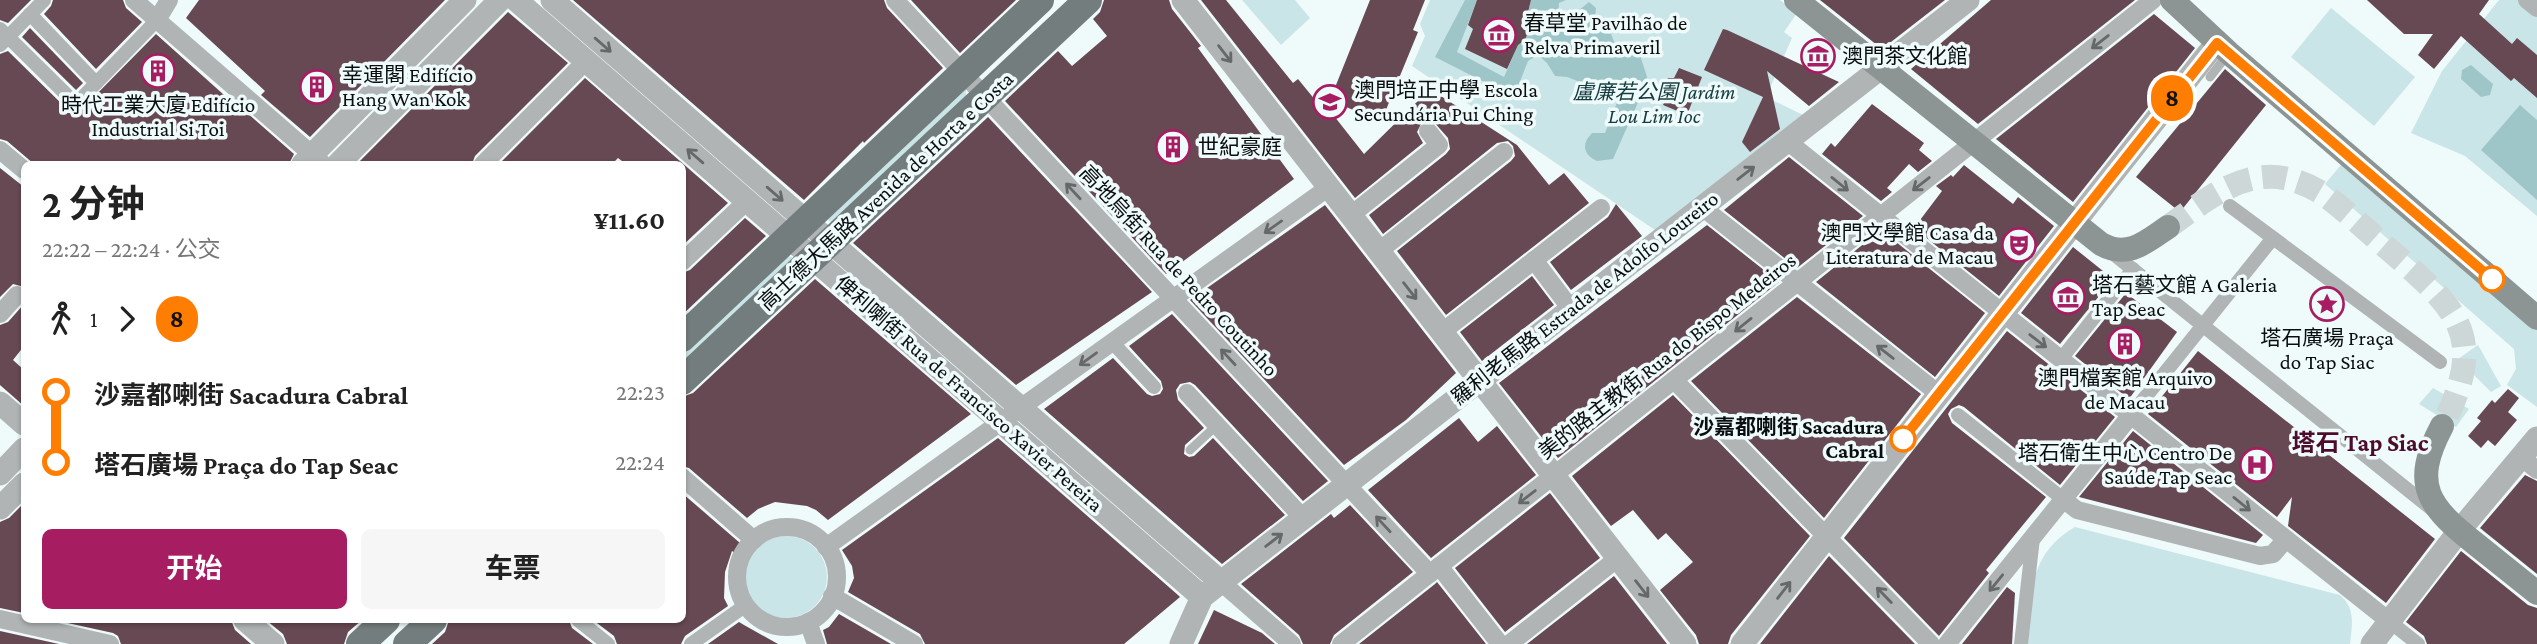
<!DOCTYPE html>
<html lang="zh">
<head>
<meta charset="utf-8">
<style>
	body { margin:0; font-family:"Crimson Pro","Noto Sans SC",serif; background:#f6f6f6; color:#222; height:100vh; display:flex; flex-direction:column; font-size:26px; white-space:nowrap }
	* { box-sizing:border-box; margin:0 }
	p { font-size:23px; color:#767676 }
	.icon { flex:none; width:38px; height:38px; fill:none; stroke:currentColor; stroke-width:2; stroke-linecap:round; stroke-linejoin:round }
	.map { position:relative; flex:1; overflow:hidden }
	.side { position:absolute; left:21px; top:161px; width:665px; height:462px; display:flex; flex-direction:column; background:#fff; border-radius:10px; box-shadow:0 2px 5px #0004 }
	.side>* { flex:none }
	.badge { padding:0 14px; border-radius:23px; font-size:24px; line-height:46px }
	.map>.badge { position:absolute; translate:-50% -50%; box-shadow:0 0 0 4px #fff }
	.legs { display:flex; align-items:center; gap:10px; height:77px; padding:0 21px; font-size:23px }
	.legs p { margin-inline-start:auto }
	.headline { display:flex; align-items:center; justify-content:space-between; height:119px; padding:0 21px }
	h1 { font-size:38px; font-weight:700; line-height:52px }
	.button { display:flex; gap:14px; margin-top:auto; padding:14px 21px }
	.button a { flex:1; height:80px; border-radius:10px; background:#a71d62; color:#fff; font-size:28px; font-weight:700; line-height:80px; text-align:center }
	.button a+a { background:#f6f6f6; color:#222 }
	ul { padding:0 21px; list-style:none }
	li { display:flex; align-items:center; gap:24px; height:70px; font-size:26px }
	li i { display:grid; place-items:center; width:10px; height:100%; margin:0 9px; background:currentColor }
	li i::after { content:''; width:18px; height:18px; margin:-9px; border:5px solid; border-radius:50%; background:#fff }
	li p { margin-inline-start:auto }
	li:first-child i { background:linear-gradient(#0000 50%,currentColor 0) }
	li:last-child i { background:linear-gradient(currentColor 50%,#0000 0) }
	.map>svg:first-child { display:block }
	.green { fill:#cae5e7 }
	.water { fill:#9ec6c9 }
	.building { fill:#674953 }
	.lines { fill:none; stroke-linecap:round; stroke-linejoin:round }
	.secondary-tunnel { stroke:#cdd7d7; stroke-width:24; stroke-dasharray:24 12; stroke-linecap:butt }
	.service { stroke:#b0b4b5; stroke-width:9 }
	.pedestrian { stroke:#b0b4b5; stroke-width:14 }
	.minor { stroke:#b0b4b5; stroke-width:18 }
	.tertiary { stroke:#b0b4b5; stroke-width:23 }
	.secondary { stroke:#8d9494; stroke-width:24 }
	.primary { stroke:#747d7d; stroke-width:28 }
	.oneway { stroke:#65696a }
	.line-1-casing { stroke:#fff; stroke-width:16 }
	.line-1 { stroke:#ff7d00; stroke-width:10 }
	.stop-1-dot { fill:#fff; stroke:#ff7d00; stroke-width:3.5 }
	.labels { text-anchor:middle; stroke-width:7; stroke-linejoin:round; paint-order:stroke }
	.poi-label { font-size:21px; fill:#0a0e0e; stroke:#effafb; text-anchor:start }
	.park-label { font-size:21px; font-style:italic; fill:#143b3e; stroke:#effafb }
	.street-label { font-size:21px; fill:#0a0e0e; stroke:#effafb }
	.stop-label { font-size:21px; font-weight:bold; fill:#0a0e0e; stroke:#effafb; text-anchor:end }
	.quarter-label { font-size:24px; font-weight:bold; fill:#4d0c2b; stroke:#effafb }
</style>
</head>
<body>
<div class="map">
<svg width="2537" height="644" viewBox="0 0 2537 644">
	<rect width="100%" height="100%" fill="#effafb"/>
	<!-- green -->
	<g class="green">
		<path d="M1242,0h53l15,18 -29,27z"/>
		<path d="M1430,0h350l17,13 -13,19 8,6 -26,59 39,19 -147,116 -246,-166 13,-30 -5,-12z"/>
		<path d="M2499,0h19l19,16v200l-72,-60 -54,-23 31,-62z"/>
		<path d="M2331,8l84,69 -41,49 -83,-69z"/>
		<path d="M966,88v9l-134,126 -4,-3v-4z"/>
		<path d="M2345,160l192,166v81l-30,-22 9,-16 -2,-20 -189,-165z"/>
		<path d="M787,256l5,1 2,4 -111,113v-22l98,-94z"/>
		<path d="M2478,345l23,41 -10,6 -33,-33z"/>
		<path d="M2433,388l36,21 -13,18 -37,-23z"/>
		<path d="M2075,527l265,68c16,14 12,30 10,49h-324c5,-48 2,-90 49,-117z"/>
		<circle cx="786" cy="577" r="41"/>
	</g>
	<!-- water -->
	<g class="water">
		<path d="M1465,0h12l-20,52 47,25 14,-32 7,-5 6,-16 -3,-12 3,-12h35l-7,3 -1,18 6,4 7,-3 2,-7 16,-13 7,6 -2,21 17,5 6,15 23,6 8,25 -35,79 -16,2c-15,-7 -15,-18 -5,-28h13l14,-36 -52,-20 -12,-1 -8,-13 -9,-8 -10,6 -14,36 -79,-40z"/>
		<path d="M2471,65l22,19 -3,11 -9,2 -20,-18 1,-9z"/>
		<path d="M2520,105l17,15v80l-56,-50z"/>
	</g>
	<!-- building -->
	<g class="building">
		<path d="M0,0h31l-23,23 -8,-3z"/>
		<path d="M53,0h70l3,8 16,14 -46,47 -52,-55 7,-8z"/>
		<path d="M199,0h246l-135,137 -49,-42 4,-4 -79,-73z"/>
		<path d="M573,0h311l3,8 56,60 -79,75 -1,-2 -59,59z"/>
		<path d="M911,0h105l-56,53z"/>
		<path d="M1104,0h65l3,9 29,37 -3,2 96,131 -128,95 -161,-173 53,-50 14,15 35,-30 -14,-17 7,-7z"/>
		<path d="M1201,0h25l67,83 5,-4 27,33 2,-5 37,47 66,-65 87,56 32,40 15,-12 25,30 -143,112 -49,-64 114,-90 4,-5 -2,-10 -5,-5 -11,2 -114,91 -14,-19 77,-61 4,-5 -2,-11 -15,-17 -11,1 -5,10 6,11 -68,55z"/>
		<path d="M1370,0h55l-12,30 5,2 -37,90 -51,-22z"/>
		<path d="M1477,0h54l-3,12 3,12 -6,16 -7,5 -11,24 -42,-20 8,-20 -5,-4z"/>
		<path d="M1820,0h125l-63,49z"/>
		<path d="M1991,0h144l-157,124 -67,-55z"/>
		<path d="M2367,0h122l-10,14 33,30 5,-6 20,17v43l-23,-20 -3,3 -50,-45 -27,33 -16,-14 15,-21h-29z"/>
		<path d="M508,12l60,51 -93,93 -3,8h-115z"/>
		<path d="M2154,14l41,34 -122,154 -77,-63z"/>
		<path d="M30,28l53,55 -7,7 -54,-53z"/>
		<path d="M1723,29l4,1 112,52 -30,24 -42,-35 13,58 -30,23 -8,-10 21,-45 -59,-27z"/>
		<path d="M156,34l87,78 2,-1 49,43 -5,10h-255l-27,-23 -7,-2v-85l8,-3 61,60 9,2z"/>
		<path d="M1679,68l23,9 -15,38 -24,-10 5,-11 -6,-4 6,-12h6z"/>
		<path d="M2225,69l41,36 -86,107 -44,-35z"/>
		<path d="M585,78l143,125 -46,43v-82h-56l-8,-6 -6,6h-113z"/>
		<path d="M1872,104l52,39 -5,7 13,11 -14,11 -9,-8 -22,24 5,4 -11,9 -59,-47 9,-11 4,4z"/>
		<path d="M988,117l164,175 -136,93 -163,-142z"/>
		<path d="M1789,157l74,59 -66,52 -73,-58z"/>
		<path d="M1964,165l49,39 5,-7 36,29 -55,70 -85,-68 28,-37 -6,-5 15,-11 2,2z"/>
		<path d="M0,168l24,19v100l-11,-3 -13,13z"/>
		<path d="M1616,204l26,32 -71,54 -21,-28 58,-45z"/>
		<path d="M1325,205l131,168 -50,47 -62,45 -154,-165z"/>
		<path d="M745,218l21,18 -84,79v-42l8,-3z"/>
		<path d="M1707,225l72,57 -221,176 -59,-75z"/>
		<path d="M1881,230l104,83 -50,64 -119,-95z"/>
		<path d="M2073,247l40,32 -53,65 -39,-31z"/>
		<path d="M1532,276l22,29 -72,56 -22,-29z"/>
		<path d="M815,279l156,135 -143,106 -12,-10 -9,-4 -32,-4 -17,7 -11,9 -58,-50 -7,-2v-69l11,-4z"/>
		<path d="M2126,293l51,39 -48,67 -54,-43z"/>
		<path d="M1797,297l124,97 -97,124 -133,-137z"/>
		<path d="M24,304v42l-11,14 11,10v36l-24,-21v-60l8,-3z"/>
		<path d="M1172,314l156,167 -25,20 -108,-116 -5,-3 -10,2 -4,6 2,10 26,28 -19,17 -1,9 5,3 5,-1 19,-18 72,77 -63,49 -178,-155 69,-51 34,36 5,2 8,-2 3,-5 -2,-8 -32,-35z"/>
		<path d="M2007,331l108,86 -55,68 -96,-78 -5,-2 -8,4 -3,5 4,9 94,74 -60,73 3,3 -50,63 -95,-98z"/>
		<path d="M2198,351l237,188 -49,64 -98,-77 4,-29 -15,20 -129,-103z"/>
		<path d="M2508,389l11,9 -11,14 9,8 -22,26 -7,-6 -7,8 -13,-12 13,-15 -4,-3 15,-18 3,3z"/>
		<path d="M1673,395l137,141 -79,99 -3,9h-29l-3,-9 -36,-45 33,-28 -27,-29 -8,7 -25,-30 -22,16 -39,-50z"/>
		<path d="M1459,418l19,24 19,-16 39,49 -105,83 -63,-68z"/>
		<path d="M2133,431l130,104 -7,8 -177,-46z"/>
		<path d="M998,438l180,157 2,2 -56,47h-199l-5,-10 -72,-42 6,-14 -2,-12 -10,-16z"/>
		<path d="M2525,475l12,6v93l-57,-46z"/>
		<path d="M682,493l58,50 -5,10 -3,-2 -7,21 -1,26 4,8 -43,30 -4,8h-64l-3,-8 -21,-16h89z"/>
		<path d="M1550,493l50,65 -95,74 -50,-64z"/>
		<path d="M24,503v110l-24,-5v-86l9,-4z"/>
		<path d="M1350,505l63,67 -79,63 -4,9h-27l-4,-9 -58,-51 90,-70 3,4z"/>
		<path d="M2461,551l67,54 9,3v36h-110l-3,-8 -18,-14z"/>
		<path d="M1829,556l86,88h-155z"/>
		<path d="M1614,576l53,68h-140z"/>
		<path d="M1437,582l49,62h-127l76,-60z"/>
		<path d="M2007,587l8,6 -3,51h-50z"/>
		<path d="M1214,610l48,23 13,11h-77z"/>
		<path d="M839,614l52,30h-64l-4,-14 6,-3z"/>
		<path d="M54,620h105l16,3 3,-3h53l4,10 16,14h-130l-3,-8 -5,-3z"/>
		<path d="M266,620h96l-14,12 -4,12h-57l-4,-10z"/>
		<path d="M449,620h120l3,8 21,16h-161l13,-12z"/>
		<path d="M739,622l5,3 34,19h-70z"/>
		<path d="M0,631l59,13h-59z"/>
	</g>
	<g class="lines">
		<!-- secondary-tunnel -->
		<path class="secondary-tunnel" d="M2168,227c50,-36 91,-72 154,-34 25,18 47,40 70,59 67,59 96,85 50,174"/>
		<!-- service -->
		<g class="service">
			<path d="M2210,77l18,-23"/>
			<path d="M1190,450l27,-25"/>
		</g>
		<!-- pedestrian -->
		<g class="pedestrian">
			<path d="M30,14l66,69"/>
			<path d="M0,29l76,75 81,-84"/>
			<path d="M0,45l44,-45"/>
			<path d="M2230,206l210,156"/>
			<path d="M2110,251l323,259"/>
			<path d="M1112,342l42,45"/>
			<path d="M2061,359l72,-90"/>
			<path d="M1958,415l105,84"/>
			<path d="M2131,415l142,-177"/>
			<path d="M578,620l30,24"/>
			<path d="M2389,621l29,23"/>
			<path d="M691,644l55,-39"/>
			<path d="M2021,644l12,-106"/>
		</g>
		<!-- minor -->
		<g class="minor">
			<path d="M134,0l189,164"/>
			<path d="M895,0l535,574"/>
			<path d="M2527,0l10,8"/>
			<path d="M157,20l12,-20"/>
			<path d="M1787,141l602,480"/>
			<path d="M0,150l24,20"/>
			<path d="M483,164l103,-103"/>
			<path d="M1702,207l237,187"/>
			<path d="M1351,215l88,-70 -11,-14"/>
			<path d="M1379,251l125,-99"/>
			<path d="M1534,260l37,49"/>
			<path d="M682,262l65,-61"/>
			<path d="M0,314l17,-19"/>
			<path d="M1442,332l159,-124"/>
			<path d="M1674,380l257,264"/>
			<path d="M1187,393l116,125"/>
			<path d="M2521,457l16,13"/>
			<path d="M682,477l72,63"/>
			<path d="M2063,499l14,11 183,46 13,-2 13,-15"/>
			<circle cx="787" cy="577" r="50"/>
			<path d="M826,547l503,-360"/>
			<path d="M1439,566l61,78"/>
			<path d="M1221,582l71,62"/>
			<path d="M832,596l82,48"/>
			<path d="M0,619l110,25"/>
			<path d="M808,622l8,22"/>
			<path d="M1341,644l812,-644"/>
			<path d="M1509,644l109,-86"/>
			<path d="M1947,644l184,-229"/>
		</g>
		<!-- tertiary -->
		<g class="tertiary">
			<path d="M516,0l686,597"/>
			<path d="M552,0l669,582"/>
			<path d="M1183,0l502,644"/>
			<path d="M303,164l162,-164"/>
			<path d="M338,164l162,-164"/>
			<path d="M0,403l24,21"/>
			<path d="M0,474l24,-25"/>
			<path d="M0,508l24,-24"/>
			<path d="M245,620l28,24"/>
			<path d="M1181,644l21,-47 766,-597"/>
			<path d="M1742,644l475,-602"/>
			<path d="M2372,644l87,-113 78,-93"/>
		</g>
		<!-- secondary -->
		<g class="secondary">
			<path d="M1796,0l305,244c27,15 45,-2 67,-17"/>
			<path d="M2172,0l57,53 308,265"/>
			<path d="M2442,426c-32,60 -13,81 35,119 20,16 40,32 60,48"/>
		</g>
		<!-- primary -->
		<g class="primary">
			<path d="M682,338l358,-338"/>
			<path d="M682,381l406,-381"/>
			<path d="M360,644l26,-24"/>
			<path d="M407,644l26,-24"/>
		</g>
	</g>
	<!-- one-way arrows -->
	<defs><path id="oneway-shaft" d="M-6 0H5M1.5-3L5.5 0L1.5 3" fill="none" stroke-width="1.6" stroke-linecap="round" stroke-linejoin="round" transform="scale(1.75)"/></defs>
	<g class="oneway">
		<use href="#oneway-shaft" transform="translate(2100 42) rotate(142)"/>
		<use href="#oneway-shaft" transform="translate(603 45) rotate(41)"/>
		<use href="#oneway-shaft" transform="translate(1225 54) rotate(52)"/>
		<use href="#oneway-shaft" transform="translate(695 156) rotate(-139)"/>
		<use href="#oneway-shaft" transform="translate(1746 173) rotate(-38)"/>
		<use href="#oneway-shaft" transform="translate(1840 184) rotate(39)"/>
		<use href="#oneway-shaft" transform="translate(1921 184) rotate(142)"/>
		<use href="#oneway-shaft" transform="translate(1073 191) rotate(-133)"/>
		<use href="#oneway-shaft" transform="translate(775 194) rotate(41)"/>
		<use href="#oneway-shaft" transform="translate(1273 227) rotate(145)"/>
		<use href="#oneway-shaft" transform="translate(1410 291) rotate(52)"/>
		<use href="#oneway-shaft" transform="translate(1743 325) rotate(141)"/>
		<use href="#oneway-shaft" transform="translate(2038 341) rotate(38)"/>
		<use href="#oneway-shaft" transform="translate(1885 352) rotate(-142)"/>
		<use href="#oneway-shaft" transform="translate(1228 357) rotate(-133)"/>
		<use href="#oneway-shaft" transform="translate(1088 359) rotate(144)"/>
		<use href="#oneway-shaft" transform="translate(1527 497) rotate(142)"/>
		<use href="#oneway-shaft" transform="translate(2242 504) rotate(39)"/>
		<use href="#oneway-shaft" transform="translate(1383 524) rotate(-133)"/>
		<use href="#oneway-shaft" transform="translate(1274 540) rotate(-38)"/>
		<use href="#oneway-shaft" transform="translate(1996 583) rotate(129)"/>
		<use href="#oneway-shaft" transform="translate(1642 589) rotate(52)"/>
		<use href="#oneway-shaft" transform="translate(1784 590) rotate(-52)"/>
		<use href="#oneway-shaft" transform="translate(1884 595) rotate(-134)"/>
	</g>
	<g class="lines">
		<!-- line-1 casing -->
		<g class="line-1-casing">
			<path id="line-1" d="M1903,439l314,-396 275,236"/>
		</g>
		<!-- line-1 -->
		<use href="#line-1" class="line-1"/>
	</g>
	<!-- icons -->
	<defs>
		<g id="museum-ring" transform="scale(1.75)"><circle r="9.5" fill="#effafb" stroke="#a71d62" stroke-width="1.5"/><path d="M0-6L6-3V-2H-6V-3ZM-5-1h2V3h-2ZM-1-1h2V3h-2ZM3-1h2V3H3ZM-6 4H6V6H-6Z" fill="#a71d62"/></g>
		<g id="building-ring" transform="scale(1.75)"><circle r="9.5" fill="#effafb" stroke="#a71d62" stroke-width="1.5"/><path d="M-4-6H4V6H1V3H-1V6H-4ZM-2.5-4.3h1.7v1.8h-1.7ZM.8-4.3h1.7v1.8H.8ZM-2.5-1h1.7V.8h-1.7ZM.8-1h1.7V.8H.8Z" fill="#a71d62"/></g>
		<g id="school-ring" transform="scale(1.75)"><circle r="9.5" fill="#effafb" stroke="#a71d62" stroke-width="1.5"/><path d="M0-5L7-2L0 1L-7-2ZM-4 1L0 2.5L4 1V4Q0 6-4 4Z" fill="#a71d62"/></g>
		<g id="theatre-ring" transform="scale(1.75)"><circle r="9.5" fill="#effafb" stroke="#a71d62" stroke-width="1.5"/><path d="M-5-5.5Q0-4 5-5.5V0Q5 5 0 6Q-5 5-5 0ZM-3.3-2.5H-1v1.5H-3.3ZM1-2.5H3.3v1.5H1ZM-2.8 1Q0 5.5 2.8 1Z" fill="#a71d62"/></g>
		<g id="sight-ring" transform="scale(1.75)"><circle r="9.5" fill="#effafb" stroke="#a71d62" stroke-width="1.5"/><path d="M0-6L1.8-2.2L6-1.7L2.9 1.2L3.7 5.4L0 3.3L-3.7 5.4L-2.9 1.2L-6-1.7L-1.8-2.2Z" fill="#a71d62"/></g>
		<g id="hospital-ring" transform="scale(1.75)"><circle r="9.5" fill="#effafb" stroke="#a71d62" stroke-width="1.5"/><path d="M-5-5h3v3.5h4V-5h3V5h-3V1.5h-4V5h-3Z" fill="#a71d62"/></g>
	</defs>
	<g fill-rule="evenodd">
		<use href="#museum-ring" x="1499" y="35"/>
		<use href="#museum-ring" x="1818" y="56"/>
		<use href="#building-ring" x="158" y="71"/>
		<use href="#building-ring" x="317" y="87"/>
		<use href="#school-ring" x="1330" y="102"/>
		<use href="#building-ring" x="1173" y="147"/>
		<use href="#theatre-ring" x="2019" y="245"/>
		<use href="#museum-ring" x="2068" y="297"/>
		<use href="#sight-ring" x="2327" y="304"/>
		<use href="#building-ring" x="2125" y="344"/>
		<use href="#hospital-ring" x="2257" y="465"/>
	</g>
	<!-- markers -->
	<g class="stop-1-dot">
		<circle cx="2492" cy="279" r="12"/>
		<circle cx="1903" cy="439" r="12"/>
	</g>
	<g class="labels">
		<!-- poi labels -->
		<g class="poi-label">
			<text x="1524" y="30">春草堂 Pavilhão de<tspan x="1524" dy="24">Relva Primaveril</tspan></text>
			<text x="1842" y="63">澳門茶文化館</text>
			<text x="342" y="82">幸運閣 Edifício<tspan x="342" dy="24">Hang Wan Kok</tspan></text>
			<text x="1354" y="97">澳門培正中學 Escola<tspan x="1354" dy="24">Secundária Pui Ching</tspan></text>
			<text x="158" y="112" text-anchor="middle">時代工業大廈 Edifício<tspan x="158" dy="24">Industrial Si Toi</tspan></text>
			<text x="1198" y="154">世紀豪庭</text>
			<text x="1994" y="240" text-anchor="end">澳門文學館 Casa da<tspan x="1994" dy="24">Literatura de Macau</tspan></text>
			<text x="2092" y="292">塔石藝文館 A Galeria<tspan x="2092" dy="24">Tap Seac</tspan></text>
			<text x="2327" y="345" text-anchor="middle">塔石廣場 Praça<tspan x="2327" dy="24">do Tap Siac</tspan></text>
			<text x="2125" y="385" text-anchor="middle">澳門檔案館 Arquivo<tspan x="2125" dy="24">de Macau</tspan></text>
			<text x="2232" y="460" text-anchor="end">塔石衛生中心 Centro De<tspan x="2232" dy="24">Saúde Tap Seac</tspan></text>
		</g>
		<!-- park labels -->
		<g class="park-label">
			<text x="1654" y="99">盧廉若公園 Jardim<tspan x="1654" dy="24">Lou Lim Ioc</tspan></text>
		</g>
		<!-- street labels -->
		<g class="street-label">
			<text transform="translate(886 191) rotate(-43)" y="7">高士德大馬路 Avenida de Horta e Costa</text>
			<text transform="translate(1179 271) rotate(47)" y="7">高地烏街 Rua de Pedro Coutinho</text>
			<text transform="translate(1585 298) rotate(-38)" y="7">羅利老馬路 Estrada de Adolfo Loureiro</text>
			<text transform="translate(1667 356) rotate(-38)" y="7">美的路主教街 Rua do Bispo Medeiros</text>
			<text transform="translate(969 394) rotate(41)" y="7">俾利喇街 Rua de Francisco Xavier Pereira</text>
		</g>
		<!-- stop labels -->
		<g class="stop-label">
			<text x="1884" y="434">沙嘉都喇街 Sacadura<tspan x="1884" dy="24">Cabral</tspan></text>
		</g>
		<!-- quarter labels -->
		<g class="quarter-label">
			<text x="2360" y="451">塔石 Tap Siac</text>
		</g>
	</g>
</svg>
<b class="badge" style="left:2172px;top:98px;background:#ff7d00;color:#111">8</b>
<section class="side">
<div class="headline"><div><h1>2 分钟</h1><p>22:22 – 22:24 · 公交</p></div><b>¥11.60</b></div>
<div class="legs"><svg class="icon" aria-label="walk" viewBox="0 0 24 24"><circle cx="13" cy="4" r="2"/><path d="M13 8l-2 6 4 7M11 14l-3 7M7 12l3-4h3l4 4"/></svg>1<svg class="icon" aria-label="forward" viewBox="0 0 24 24"><path d="M9 5l7 7-7 7"/></svg><b class="badge" style="background:#ff7d00;color:#111">8</b></div>
<ul>
<li><i style="color:#ff7d00"></i><b>沙嘉都喇街 Sacadura Cabral</b><p>22:23</p></li>
<li><i style="color:#ff7d00"></i><b>塔石廣場 Praça do Tap Seac</b><p>22:24</p></li>
</ul>
<div class="button"><a>开始</a><a>车票</a></div>
</section>
</div>
</body>
</html>
